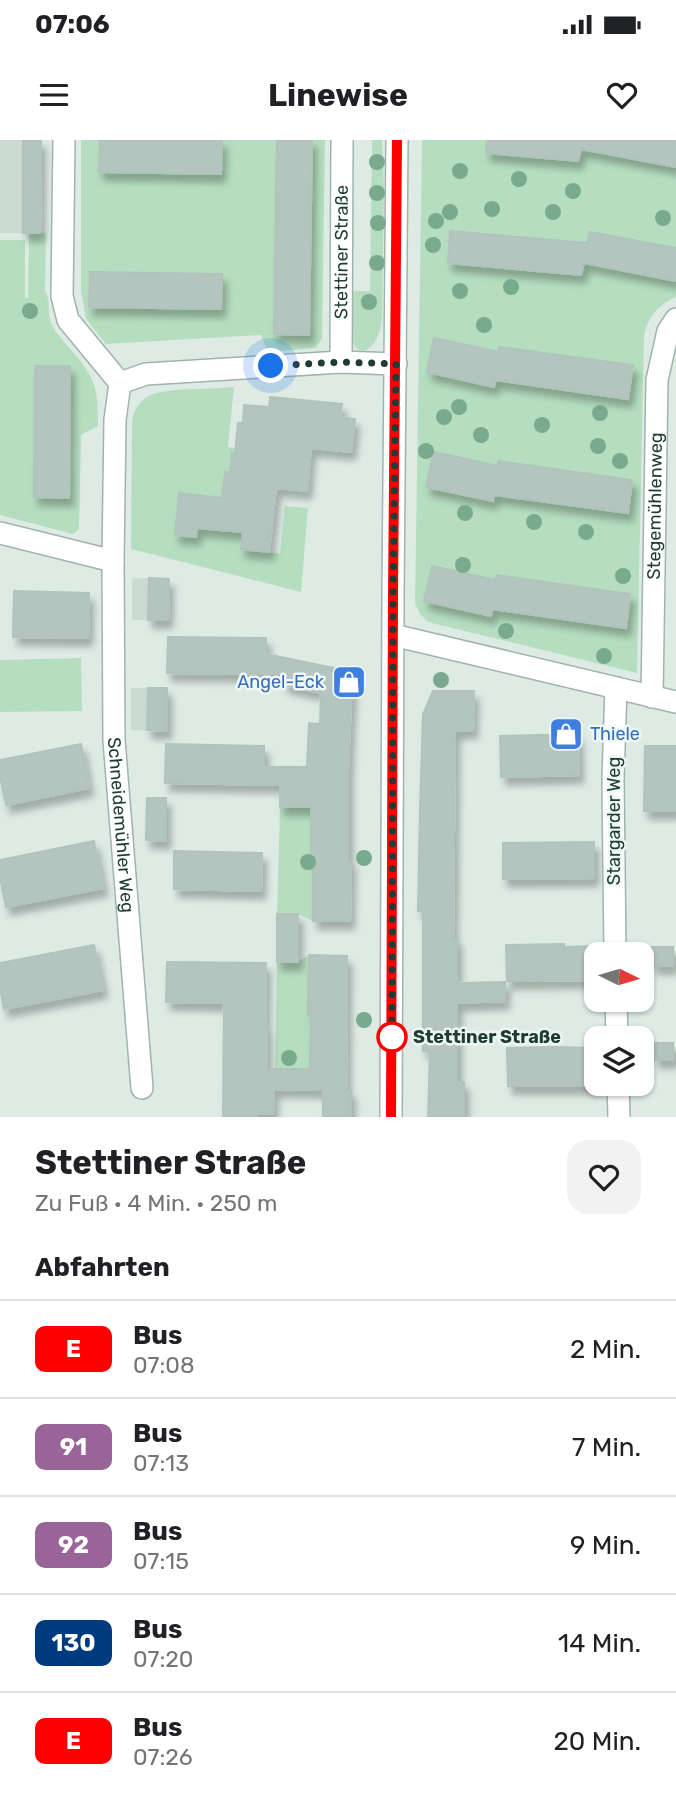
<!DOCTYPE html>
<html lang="de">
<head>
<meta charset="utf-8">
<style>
	body { margin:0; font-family:Rubik,sans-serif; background:#f2f2f2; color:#202124; height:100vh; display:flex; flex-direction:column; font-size:26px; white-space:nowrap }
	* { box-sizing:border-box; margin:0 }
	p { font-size:23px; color:#757577 }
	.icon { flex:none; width:38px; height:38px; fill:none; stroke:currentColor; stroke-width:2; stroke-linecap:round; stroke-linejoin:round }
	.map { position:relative; height:977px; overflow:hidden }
	.side { display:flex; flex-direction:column; background:#fff; flex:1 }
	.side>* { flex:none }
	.badge { padding:0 14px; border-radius:10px; font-size:24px; line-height:46px }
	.needle { width:46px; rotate:95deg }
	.buttons { position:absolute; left:584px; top:802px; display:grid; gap:14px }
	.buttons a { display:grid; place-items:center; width:70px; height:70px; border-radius:14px; background:#fff; box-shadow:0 2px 5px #0004; font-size:35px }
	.you { position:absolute; width:35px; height:35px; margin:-18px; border:5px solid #fff; border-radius:50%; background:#1a73e8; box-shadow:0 0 0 10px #1a73e833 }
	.map>.badge { position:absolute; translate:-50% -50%; box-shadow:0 0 0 4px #fff }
	h2 { padding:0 35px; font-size:26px; line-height:63px }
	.round { display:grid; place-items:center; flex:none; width:74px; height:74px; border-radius:21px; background:#f2f2f2 }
	.summary { display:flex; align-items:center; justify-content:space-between; height:119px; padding:0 35px }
	h1 { font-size:33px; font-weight:700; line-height:52px }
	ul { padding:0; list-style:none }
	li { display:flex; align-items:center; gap:21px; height:98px; padding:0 35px; border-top:2px solid #e0e0e0 }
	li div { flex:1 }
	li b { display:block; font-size:26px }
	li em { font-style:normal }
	li .badge { min-width:77px; font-weight:700; text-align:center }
	.status { display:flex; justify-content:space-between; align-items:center; height:49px; padding:0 35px; background:#fff; direction:ltr }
	.status svg { height:19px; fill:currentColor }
	header { display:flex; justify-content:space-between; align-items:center; height:91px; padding:0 35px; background:#fff; font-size:32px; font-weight:700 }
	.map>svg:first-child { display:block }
	.built { fill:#ccdad4 }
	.green { fill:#b5dec0 }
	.building { fill:#b3c5be; stroke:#b0c4bc; stroke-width:2; filter:url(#shadow) }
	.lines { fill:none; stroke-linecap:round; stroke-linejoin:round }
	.minor-casing { stroke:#a1b3ac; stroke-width:24 }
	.tertiary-casing { stroke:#a1b3ac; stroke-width:24 }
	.minor { stroke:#fff; stroke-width:21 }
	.tertiary { stroke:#fff; stroke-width:21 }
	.tree { fill:#79aa8e }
	.line-casing { stroke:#fff; stroke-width:16 }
	.line { stroke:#f00; stroke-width:10 }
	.walk { stroke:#1e3b34; stroke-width:7; stroke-dasharray:0 12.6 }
	.stop-dot { fill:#fff; stroke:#f00; stroke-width:3.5 }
	.labels { text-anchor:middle; stroke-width:5; stroke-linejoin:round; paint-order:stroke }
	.street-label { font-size:18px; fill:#1e3b34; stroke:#eef7f3 }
	.shop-label { font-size:18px; fill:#366cbe; stroke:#eef7f3; text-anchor:end }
	.stop-label { font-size:18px; font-weight:bold; fill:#1e3b34; stroke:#eef7f3; text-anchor:start }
</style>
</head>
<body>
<div class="status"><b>07:06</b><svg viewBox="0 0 49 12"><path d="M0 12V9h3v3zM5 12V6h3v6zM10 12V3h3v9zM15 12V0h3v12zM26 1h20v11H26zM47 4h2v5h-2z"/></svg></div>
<header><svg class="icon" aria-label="menu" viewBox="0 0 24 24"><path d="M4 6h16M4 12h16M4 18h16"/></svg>Linewise<svg class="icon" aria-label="heart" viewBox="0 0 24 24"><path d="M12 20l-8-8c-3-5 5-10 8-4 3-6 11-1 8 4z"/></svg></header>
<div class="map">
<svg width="676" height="977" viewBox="0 0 676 977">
	<defs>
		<filter id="shadow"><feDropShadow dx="4.5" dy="8" stdDeviation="3.5" flood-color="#0004"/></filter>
	</defs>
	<rect width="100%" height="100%" fill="#deebe5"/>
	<!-- built -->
	<g class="built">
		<path d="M0,0h41l-1,93h-40z"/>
		<path d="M132,438l37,1 -1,41h-36z"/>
		<path d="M131,548h36v43l-36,-1z"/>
	</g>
	<!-- green -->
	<g class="green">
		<path d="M81,0h244l-3,199 -7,9 -47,4 -7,-17 -155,9 -20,-25 -5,-28z"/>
		<path d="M372,0h10l2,46 -2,135c-3,12 -5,25 -18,30l-7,-2 -4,-6 -1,-52h18z"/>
		<path d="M422,0h254v157c-18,8 -27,19 -32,38l-7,338 -209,-51 -8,-8 -5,-11z"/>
		<path d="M29,93h17l-1,58c6,9 2,21 6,32 4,10 13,18 20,27 25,28 27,39 27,76l-17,9 -2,94 -6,5 -73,-19v-275h25v57l3,1z"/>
		<path d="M234,247l-6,60 8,1 -1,5h-3l-2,20h-5l-3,25 -42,-4 -5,41 21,2 1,-9 46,4 -1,17 38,5 5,-48 23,2 -7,84 -170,-43 1,-125c3,-34 32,-33 59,-35 14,0 29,-1 43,-2z"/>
		<path d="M81,518l1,53 -82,1v-52z"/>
		<path d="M311,661v60h2v60l-15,-7h-21l3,-107h20z"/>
		<path d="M309,815l-1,59 3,1 -1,60 -14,-6h-21l2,-107h20z"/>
	</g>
	<!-- building -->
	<g class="building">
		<path d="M23,0h18l-1,93h-17z"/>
		<path d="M100,0h122l-1,34 -122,-2z"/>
		<path d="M277,0h35l-3,195 -35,-1z"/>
		<path d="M487,0h189v27l-95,-18 -3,12 -92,-8z"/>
		<path d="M450,91l137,12 3,-11 86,16v33l-92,-18 -3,12 -133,-12z"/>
		<path d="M90,132l132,2 -1,35 -132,-2z"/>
		<path d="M434,198l65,14v-5l134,18 -5,34 -133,-19 -1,7 -67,-15z"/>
		<path d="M35,226h35l-1,132 -35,-1z"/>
		<path d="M270,257l72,7 -2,13 15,2 -4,33 -40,-4 -4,43 -31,-3 -7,64 -28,-3 2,-17 -46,-4 -1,9 -21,-2 4,-42 43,5 3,-26 5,1 2,-20h3l3,-30h5l1,-18 25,2z"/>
		<path d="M434,312l64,14 1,-5 133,19 -4,33 -134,-18 -1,6 -67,-14z"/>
		<path d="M432,426l64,14 1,-5 133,19 -4,34 -134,-19 -1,7 -67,-15z"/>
		<path d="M149,438l20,1 -1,41h-20z"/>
		<path d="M14,451l75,2 -1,45 -75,-1z"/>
		<path d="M168,497l98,1v16l77,16 9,9 -4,91v91h3l-1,60h-37v-60h-2v-54h-31v-22l-115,-2 1,-39 98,2v21h43l2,-44 11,1 1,-31 -37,-8 1,-11 -118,-1z"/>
		<path d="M148,548h19v43l-20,-1z"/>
		<path d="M433,551h41l-1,39 -18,1 -2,207h4v45l48,-1v19l-48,2v79h7v35h-36l2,-66h-7v-140h-5l2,-100 3,-97z"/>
		<path d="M578,594l1,41 -78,2 -1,-41z"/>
		<path d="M81,604l8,44 -83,17 -6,-29v-16z"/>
		<path d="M645,606h31v65h-32z"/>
		<path d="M147,658h19v43l-20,-1z"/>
		<path d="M94,701l9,47 -97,19 -6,-30v-17z"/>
		<path d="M594,702v36l-91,1v-36z"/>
		<path d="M174,711l88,2 -1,38 -87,-2z"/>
		<rect x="277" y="774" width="21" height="48"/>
		<path d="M564,804v3l32,-1 1,34 -90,1 -1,-36z"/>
		<path d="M94,805l9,45 -99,19 -4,-21v-25z"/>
		<rect x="652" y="807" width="21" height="19"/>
		<path d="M309,815l38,1 -1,135h5v26h-28v-27l-49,-1 -1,25 -16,-1v4h-34l1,-114 -58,-1 1,-40 99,1 -1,64h2v42h43l1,-54h-3z"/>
		<rect x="654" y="903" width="19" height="17"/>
		<path d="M553,907l44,1v38h-89l-1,-38z"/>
	</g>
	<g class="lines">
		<!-- minor casing -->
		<g class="minor-casing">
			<g id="minor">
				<path id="s1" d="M64,0l-2,156 6,24 52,63 -5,37 -2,141 1,179 28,348"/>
				<path id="s2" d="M341,222l1,-222"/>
				<path d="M120,243l26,-9 195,-12 55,2"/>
				<path d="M0,393l113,28"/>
				<path d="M393,495l283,67"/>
				<path id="s3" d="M652,557l5,-317 11,-49 8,-12"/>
				<path d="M615,814l-2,-175 3,-91"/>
				<path d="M616,859l1,39"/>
				<path d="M618,943l1,34"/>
			</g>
		</g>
		<!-- tertiary casing -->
		<g class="tertiary-casing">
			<path id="tertiary" d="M391,977l2,-521 4,-456"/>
		</g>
		<!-- minor -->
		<use href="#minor" class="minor"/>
		<!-- tertiary -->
		<use href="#tertiary" class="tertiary"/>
	</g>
	<!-- trees -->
	<g class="tree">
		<circle cx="377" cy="22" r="8"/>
		<circle cx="460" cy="31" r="8"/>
		<circle cx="519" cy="39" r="8"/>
		<circle cx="573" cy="51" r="8"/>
		<circle cx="377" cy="53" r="8"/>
		<circle cx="492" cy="69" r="8"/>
		<circle cx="450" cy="72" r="8"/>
		<circle cx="553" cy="72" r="8"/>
		<circle cx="663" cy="78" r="8"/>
		<circle cx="436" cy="81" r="8"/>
		<circle cx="378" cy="83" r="8"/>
		<circle cx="433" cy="105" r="8"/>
		<circle cx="377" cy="123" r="8"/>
		<circle cx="511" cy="147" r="8"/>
		<circle cx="460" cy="151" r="8"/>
		<circle cx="369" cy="162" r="8"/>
		<circle cx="30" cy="171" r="8"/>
		<circle cx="484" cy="185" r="8"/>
		<circle cx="459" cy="267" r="8"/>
		<circle cx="600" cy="273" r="8"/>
		<circle cx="444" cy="277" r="8"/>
		<circle cx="542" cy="285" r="8"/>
		<circle cx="481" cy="295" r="8"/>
		<circle cx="598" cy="306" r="8"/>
		<circle cx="426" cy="311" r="8"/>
		<circle cx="620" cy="321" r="8"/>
		<circle cx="465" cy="373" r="8"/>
		<circle cx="534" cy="382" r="8"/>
		<circle cx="586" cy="392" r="8"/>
		<circle cx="463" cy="425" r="8"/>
		<circle cx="623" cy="436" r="8"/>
		<circle cx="506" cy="491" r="8"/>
		<circle cx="604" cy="516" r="8"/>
		<circle cx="441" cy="540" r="8"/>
		<circle cx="364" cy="718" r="8"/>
		<circle cx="308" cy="722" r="8"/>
		<circle cx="364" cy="880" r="8"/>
		<circle cx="289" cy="918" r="8"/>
	</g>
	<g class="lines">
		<!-- line casing -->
		<g class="line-casing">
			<path id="line" d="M391,977l2,-521 4,-456"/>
		</g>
		<!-- line -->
		<use href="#line" class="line"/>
		<!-- walk -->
		<path class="walk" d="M271,226l70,-4 55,2 -3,232 -1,447v-6"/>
	</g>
	<!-- icons -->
	<defs>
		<g id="shop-square" transform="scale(1.75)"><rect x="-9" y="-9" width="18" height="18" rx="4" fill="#3f7fe0" stroke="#eef7f3"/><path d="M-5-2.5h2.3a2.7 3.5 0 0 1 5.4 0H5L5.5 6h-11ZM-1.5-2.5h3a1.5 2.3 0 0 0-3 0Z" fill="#fff"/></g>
	</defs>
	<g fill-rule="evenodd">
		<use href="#shop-square" x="349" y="542"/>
		<use href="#shop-square" x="566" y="594"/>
	</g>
	<!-- markers -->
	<circle class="stop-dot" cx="392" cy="897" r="14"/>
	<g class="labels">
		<!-- street labels -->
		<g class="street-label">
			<text dy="6" stroke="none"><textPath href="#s2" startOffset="110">Stettiner Straße</textPath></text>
			<text dy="6" stroke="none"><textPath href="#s3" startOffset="191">Stegemühlenweg</textPath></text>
			<text transform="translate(614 681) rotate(-90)" y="6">Stargarder Weg</text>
			<text dy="6" stroke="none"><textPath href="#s1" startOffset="705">Schneidemühler Weg</textPath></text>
		</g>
		<!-- shop labels -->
		<g class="shop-label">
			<text x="324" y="548">Angel-Eck</text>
			<text x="590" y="600" text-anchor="start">Thiele</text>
		</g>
		<!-- stop labels -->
		<g class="stop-label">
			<text x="413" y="903">Stettiner Straße</text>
		</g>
	</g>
</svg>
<div class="buttons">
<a><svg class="needle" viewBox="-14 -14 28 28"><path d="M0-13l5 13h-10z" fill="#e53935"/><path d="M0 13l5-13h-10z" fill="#757577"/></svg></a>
<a><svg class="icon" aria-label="layers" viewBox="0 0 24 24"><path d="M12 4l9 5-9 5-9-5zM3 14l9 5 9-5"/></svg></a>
</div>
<div class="you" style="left:271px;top:226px"></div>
</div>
<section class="side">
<div class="summary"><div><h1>Stettiner Straße</h1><p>Zu Fuß · 4 Min. · 250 m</p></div><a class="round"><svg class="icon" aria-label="heart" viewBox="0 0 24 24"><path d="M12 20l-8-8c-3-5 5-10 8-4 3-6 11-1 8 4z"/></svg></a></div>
<h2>Abfahrten</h2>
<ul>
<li><span class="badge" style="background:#f00;color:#fff">E</span><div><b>Bus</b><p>07:08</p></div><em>2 Min.</em></li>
<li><span class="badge" style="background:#996498;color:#fff">91</span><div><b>Bus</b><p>07:13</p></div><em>7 Min.</em></li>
<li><span class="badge" style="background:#996498;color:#fff">92</span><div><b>Bus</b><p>07:15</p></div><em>9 Min.</em></li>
<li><span class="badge" style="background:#003b80;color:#fff">130</span><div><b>Bus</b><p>07:20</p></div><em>14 Min.</em></li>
<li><span class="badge" style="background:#f00;color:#fff">E</span><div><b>Bus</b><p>07:26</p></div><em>20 Min.</em></li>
</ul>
</section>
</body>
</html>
